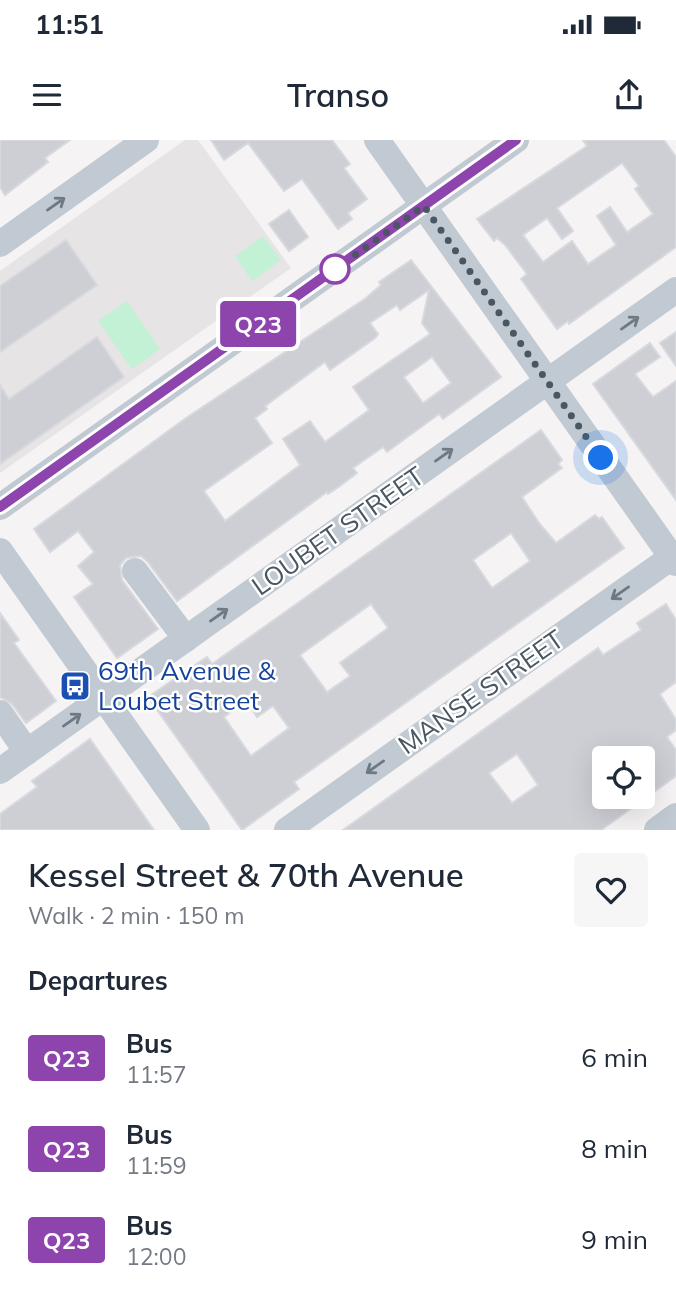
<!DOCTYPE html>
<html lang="en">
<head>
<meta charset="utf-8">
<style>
	body { margin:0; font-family:Mulish,sans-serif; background:#f6f6f7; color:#1f2937; height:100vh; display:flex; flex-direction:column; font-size:26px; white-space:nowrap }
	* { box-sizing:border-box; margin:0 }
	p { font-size:23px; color:#747a83 }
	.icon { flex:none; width:38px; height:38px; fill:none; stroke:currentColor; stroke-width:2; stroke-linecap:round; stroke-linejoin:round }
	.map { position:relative; height:690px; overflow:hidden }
	.drawer { display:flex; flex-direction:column; background:#fff; flex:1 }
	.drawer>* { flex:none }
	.badge { padding:0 14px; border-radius:5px; font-size:24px; line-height:46px }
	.tools { position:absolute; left:592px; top:606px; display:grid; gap:14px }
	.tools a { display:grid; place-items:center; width:63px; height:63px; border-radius:7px; background:#fff; box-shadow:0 7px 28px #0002; font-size:35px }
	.you { position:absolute; width:35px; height:35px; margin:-18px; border:5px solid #fff; border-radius:50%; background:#1a73e8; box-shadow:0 0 0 10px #1a73e833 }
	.map>.badge { position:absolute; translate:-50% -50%; box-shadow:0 0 0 4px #fff }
	h2 { padding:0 28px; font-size:26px; line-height:63px }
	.round { display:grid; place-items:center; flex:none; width:74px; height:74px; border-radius:7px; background:#f6f6f7 }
	.overview { display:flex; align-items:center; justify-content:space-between; height:119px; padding:0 28px }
	h1 { font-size:33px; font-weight:600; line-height:52px }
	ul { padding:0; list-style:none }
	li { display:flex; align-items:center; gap:21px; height:91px; padding:0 28px }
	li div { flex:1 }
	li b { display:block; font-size:26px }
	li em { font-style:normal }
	li .badge { min-width:77px; font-weight:700; text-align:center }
	.status { display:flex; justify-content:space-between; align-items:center; height:49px; padding:0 35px; background:#fff; direction:ltr }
	.status svg { height:19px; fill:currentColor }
	header { display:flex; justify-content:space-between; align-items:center; height:91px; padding:0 28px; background:#fff; font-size:32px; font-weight:600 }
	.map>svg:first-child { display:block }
	.education { fill:#e6e4e5 }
	.green { fill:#c3f1d5 }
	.building { fill:#cdcfd5; stroke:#d7d9de; stroke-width:2; fill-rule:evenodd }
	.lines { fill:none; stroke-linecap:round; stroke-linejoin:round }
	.minor { stroke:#c1cad2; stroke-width:26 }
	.oneway { stroke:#6e7983 }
	.line-casing { stroke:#fff; stroke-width:16 }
	.line { stroke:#8e44ad; stroke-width:10 }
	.walk { stroke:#4a5661; stroke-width:7; stroke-dasharray:0 12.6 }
	.stop-dot { fill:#fff; stroke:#8e44ad; stroke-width:3.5 }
	.labels { text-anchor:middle; stroke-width:5; stroke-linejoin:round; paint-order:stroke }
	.street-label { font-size:26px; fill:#4a5661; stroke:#fff }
	.transit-label { font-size:26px; fill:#164399; stroke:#fff; text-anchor:start }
</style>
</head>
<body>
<div class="status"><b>11:51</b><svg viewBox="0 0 49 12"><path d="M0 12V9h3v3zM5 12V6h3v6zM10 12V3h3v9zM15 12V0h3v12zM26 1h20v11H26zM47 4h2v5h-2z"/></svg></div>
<header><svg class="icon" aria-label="menu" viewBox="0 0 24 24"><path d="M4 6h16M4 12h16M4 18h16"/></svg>Transo<svg class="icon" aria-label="share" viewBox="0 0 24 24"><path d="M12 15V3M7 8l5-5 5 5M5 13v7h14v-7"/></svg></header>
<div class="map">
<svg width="676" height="690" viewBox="0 0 676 690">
	<rect width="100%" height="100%" fill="#f5f3f3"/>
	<!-- education -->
	<path class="education" d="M185,0h13l93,128 -291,205v-202z"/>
	<!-- green -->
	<g class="green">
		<path d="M263,96l18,24 -29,21 -17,-25z"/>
		<path d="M127,161l33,48 -28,20 -34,-48z"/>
	</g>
	<!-- building -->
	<g class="building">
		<path d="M0,0h70l-25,18 3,4 -43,33 -5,-8z"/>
		<path d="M211,0h121l18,24 -6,4 23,31 -19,14 4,6 -14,10 -36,-50 -18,12 -36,-48 -24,17z"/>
		<path d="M583,0h81l12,17v90l-107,77 -1,-3 -11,8 -36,-50 6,-5 -22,-29 -8,-7 -3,3 -17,-22 110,-73zM622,23l17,23 -4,3 18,25 -26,18 -17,-25 -13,9 19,29 -28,19 -16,-23 -29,21 -20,-27 24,-17 15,21 11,-8 -16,-23z"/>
		<path d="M289,70l19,27 -19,14 -20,-27z"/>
		<path d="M66,100l31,45 -97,67v-66z"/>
		<path d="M411,120l90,117 -58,42 -4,-5 -52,38 -4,-5 -30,21 4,5 -17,13 -12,8 -1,-2 -150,109 -30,-40 -6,-5 -15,2 -6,7 2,15 36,49 -41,29 -43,-61 19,-13 -15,-18 16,-14 -16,-21 -28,21 -16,-23 152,-111 180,-120 15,-13 -2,-3zM429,150l-7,33 8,11 -77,53 16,23 -44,32 -15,-21 -27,18 17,26 -75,56 -21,-30 68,-48 -17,-25 12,-9 -2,-3 60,-44 5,8 45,-32 3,-4 -8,-11 27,-18 3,5zM432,217l19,26 -28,20 -19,-26z"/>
		<path d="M676,192v34l-16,-23z"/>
		<path d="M97,197l27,40 -124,87v-79l9,14z"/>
		<path d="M650,203l10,14 -25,17 18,23 23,-16v119l-83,-116z"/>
		<path d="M541,290l21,30 -4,4 4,4 -40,29 17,26 17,20 39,-28 4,4 3,-2 22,31 -330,234 5,7 -57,41 -94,-133 59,-40 5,7zM511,393l19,28 -38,27 -19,-28zM371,464l17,24 -48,35 10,13 -23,16 -27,-37zM246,561l11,16 16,-11 16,22 -38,28 -27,-39z"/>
		<path d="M666,464l10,16v62l-16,12 16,26v10l-9,7 9,13v26l-75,54h-258l255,-182 5,7 38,-25 -4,-7zM517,614l21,31 -26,18 -23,-30zM604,618h38v38h-38z"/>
		<path d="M0,473l19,27 -5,3 42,58 -30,22 -14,-19 -12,-7z"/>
		<path d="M90,599l64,91h-154v-16l37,-27 -5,-6z"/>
	</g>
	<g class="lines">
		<!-- minor -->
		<g class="minor">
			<path d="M377,0l299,423"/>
			<path d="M0,104l146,-104"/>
			<path d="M0,367l516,-367"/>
			<path d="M0,411l197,279"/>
			<path d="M135,431l51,68"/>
			<path d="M0,573l27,39"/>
			<path d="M0,631l676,-481"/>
			<path d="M287,690l389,-276"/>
			<path d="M657,690l19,-14"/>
		</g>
	</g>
	<!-- one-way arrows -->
	<defs><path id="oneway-shaft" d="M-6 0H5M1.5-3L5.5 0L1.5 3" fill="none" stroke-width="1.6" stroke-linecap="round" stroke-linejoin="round" transform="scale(1.75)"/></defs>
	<g class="oneway">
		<use href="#oneway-shaft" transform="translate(56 64) rotate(-35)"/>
		<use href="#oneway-shaft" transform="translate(630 183) rotate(-35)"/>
		<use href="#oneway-shaft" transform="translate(444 315) rotate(-35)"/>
		<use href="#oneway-shaft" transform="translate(620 453) rotate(145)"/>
		<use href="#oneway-shaft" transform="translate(219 475) rotate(-35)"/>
		<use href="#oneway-shaft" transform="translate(72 580) rotate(-35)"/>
		<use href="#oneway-shaft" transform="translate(375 627) rotate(145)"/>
	</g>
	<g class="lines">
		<!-- line casing -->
		<g class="line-casing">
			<path id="line" d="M0,367l516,-367"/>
		</g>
		<!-- line -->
		<use href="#line" class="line"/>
		<!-- walk -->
		<path class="walk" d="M335,129l89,-63 177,252"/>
	</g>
	<!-- icons -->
	<defs>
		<g id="bus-square" transform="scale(1.575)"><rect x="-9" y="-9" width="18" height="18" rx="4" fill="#1a4fb4" stroke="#fff"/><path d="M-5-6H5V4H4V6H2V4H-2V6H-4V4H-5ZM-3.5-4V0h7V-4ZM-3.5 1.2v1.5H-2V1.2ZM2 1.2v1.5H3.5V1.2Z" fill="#fff"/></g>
	</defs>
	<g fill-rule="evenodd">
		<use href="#bus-square" x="75" y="546"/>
	</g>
	<!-- markers -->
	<circle class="stop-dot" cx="335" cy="129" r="14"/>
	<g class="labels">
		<!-- street labels -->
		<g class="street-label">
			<text transform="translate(338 391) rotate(-35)" y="9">LOUBET STREET</text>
			<text transform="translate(481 552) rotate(-35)" y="9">MANSE STREET</text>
		</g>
		<!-- transit labels -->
		<g class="transit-label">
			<text x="98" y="540">69th Avenue &amp;<tspan x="98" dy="30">Loubet Street</tspan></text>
		</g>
	</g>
</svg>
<div class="tools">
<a><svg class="icon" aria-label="locate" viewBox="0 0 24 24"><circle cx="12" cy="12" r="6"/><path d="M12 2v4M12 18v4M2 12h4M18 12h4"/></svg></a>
</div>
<div class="you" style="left:601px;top:318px"></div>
<b class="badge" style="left:258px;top:184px;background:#8e44ad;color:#fff">Q23</b>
</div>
<section class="drawer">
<div class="overview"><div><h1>Kessel Street &amp; 70th Avenue</h1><p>Walk · 2 min · 150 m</p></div><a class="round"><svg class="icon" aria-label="heart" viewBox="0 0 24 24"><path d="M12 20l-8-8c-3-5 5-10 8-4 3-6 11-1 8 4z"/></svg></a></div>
<h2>Departures</h2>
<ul>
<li><span class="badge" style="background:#8e44ad;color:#fff">Q23</span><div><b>Bus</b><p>11:57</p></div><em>6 min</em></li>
<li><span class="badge" style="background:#8e44ad;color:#fff">Q23</span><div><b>Bus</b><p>11:59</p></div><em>8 min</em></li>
<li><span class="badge" style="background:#8e44ad;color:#fff">Q23</span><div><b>Bus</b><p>12:00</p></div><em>9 min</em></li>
</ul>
</section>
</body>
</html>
